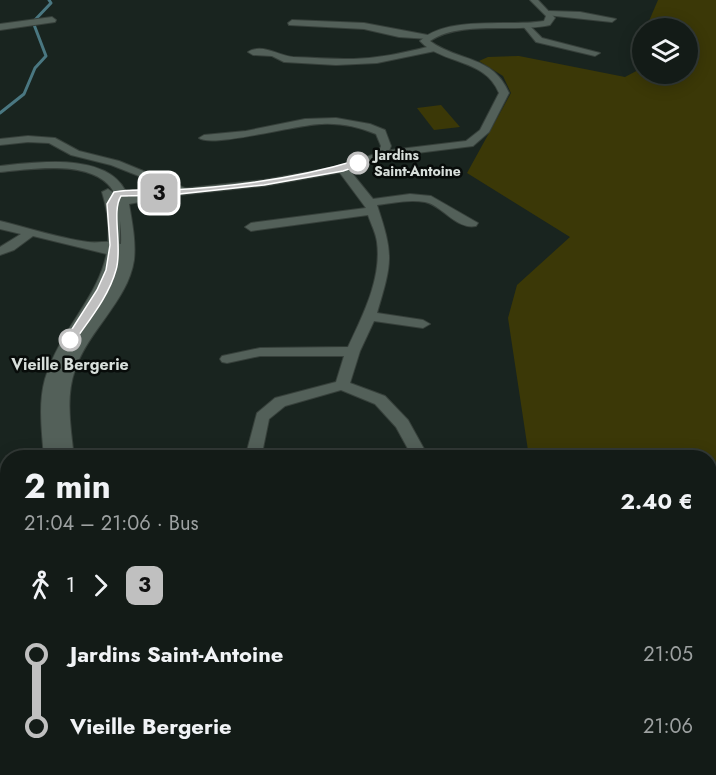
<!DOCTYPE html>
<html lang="fr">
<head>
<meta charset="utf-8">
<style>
	body { margin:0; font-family:Jost,sans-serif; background:#1c2420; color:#f1f3f6; height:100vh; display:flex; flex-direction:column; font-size:22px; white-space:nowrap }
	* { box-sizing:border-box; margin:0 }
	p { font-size:20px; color:#9da1a1 }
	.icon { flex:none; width:33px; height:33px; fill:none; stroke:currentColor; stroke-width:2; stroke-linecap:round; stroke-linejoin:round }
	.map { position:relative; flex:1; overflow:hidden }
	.sheet { position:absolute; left:0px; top:450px; width:717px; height:326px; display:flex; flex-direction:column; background:#131b17; border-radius:24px 24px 0 0; box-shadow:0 3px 15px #0003,0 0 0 2px #323936 }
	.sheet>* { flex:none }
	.badge { padding:0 12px; border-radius:9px; font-size:21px; line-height:39px }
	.buttons { position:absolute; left:632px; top:18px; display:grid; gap:12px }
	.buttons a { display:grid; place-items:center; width:66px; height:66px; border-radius:50%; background:#131b17; box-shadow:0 3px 15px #0003,0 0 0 2px #323936; font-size:30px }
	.map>.badge { position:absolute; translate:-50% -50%; box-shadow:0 0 0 3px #fff }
	.legs { display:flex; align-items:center; gap:9px; height:66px; padding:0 24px; font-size:20px }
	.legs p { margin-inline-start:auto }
	.head { display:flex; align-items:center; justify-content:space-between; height:102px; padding:0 24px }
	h1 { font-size:33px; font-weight:700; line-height:45px }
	ul { padding:0 24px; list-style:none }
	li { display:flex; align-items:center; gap:21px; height:72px; font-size:22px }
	li i { display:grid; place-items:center; width:9px; height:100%; margin:0 8px; background:currentColor }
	li i::after { content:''; width:15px; height:15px; margin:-8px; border:4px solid; border-radius:50%; background:#131b17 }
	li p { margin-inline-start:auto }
	li:first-child i { background:linear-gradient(#0000 50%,currentColor 0) }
	li:last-child i { background:linear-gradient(currentColor 50%,#0000 0) }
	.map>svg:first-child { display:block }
	.green { fill:#3b3807 }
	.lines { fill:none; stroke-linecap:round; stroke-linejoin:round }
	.stream { stroke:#4a7781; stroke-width:3 }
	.minor-casing { stroke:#37403b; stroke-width:2 }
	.tertiary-casing { stroke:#37403b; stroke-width:2 }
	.minor { fill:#536059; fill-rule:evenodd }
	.tertiary { fill:#536059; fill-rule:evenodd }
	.line-1 { fill:#c0c0c0; stroke:#fff; stroke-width:1.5 }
	.stop-1-dot { fill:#fff; stroke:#c0c0c0; stroke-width:3 }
	.labels { text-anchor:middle; stroke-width:5; stroke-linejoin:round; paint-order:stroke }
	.far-stop-label { font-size:14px; font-weight:bold; fill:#d8dfdb; stroke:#080c0a; text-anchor:start }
	.stop-label { font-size:16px; font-weight:bold; fill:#d8dfdb; stroke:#080c0a }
</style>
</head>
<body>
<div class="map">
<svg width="716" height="775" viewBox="0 0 716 775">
	<rect width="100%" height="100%" fill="#19241f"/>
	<!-- green -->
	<g class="green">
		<path d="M658,0h58v775h-249l-5,-7h248v-310l-181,-1 -21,-139 9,-33 53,-48 -103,-64 44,-80 -8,-17 -24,-15 9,-4 31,-1 106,21 17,-9v6h45v-46h-41z"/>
		<path d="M441,105l19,22 -26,3 -17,-22z"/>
	</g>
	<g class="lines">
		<!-- stream -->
		<path class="stream" d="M0,113l24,-19 11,-26 11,-12 -13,-34 18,-19 -2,-3"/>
		<!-- minor casing -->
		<g class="minor-casing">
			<g id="minor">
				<path d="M549,11l31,1 36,7 -4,3 -66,-7v-4z"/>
				<path d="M52,17l4,3 -1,2 -55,8v-6z"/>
				<path d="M292,20l72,3 69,13 -4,3 -30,-2 -35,-8 -75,-4 -1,-2z"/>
				<path d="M527,23l15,15 58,15 -5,3 -59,-14 -13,-16z"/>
				<path d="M432,46l4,3 -1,2 -58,12 -41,2 -52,-3 -12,-6 -19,-1 -5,-3c14,-9 31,4 45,5 28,1 56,4 84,0 18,-2 37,-7 55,-11z"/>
				<path d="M336,118l34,6 15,6 6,16 -4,10 -4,1 -5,-3 3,-8 -5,-12c-17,-7 -35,-11 -54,-10 -23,0 -110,24 -123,14l5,-3 42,-4 59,-12z"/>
				<path d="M28,136l27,2 24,13 40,10 73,30 -2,2h-8l-71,-28 -40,-10 -22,-12 -21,-1 -28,3v-6z"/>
				<path d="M343,166l4,1 26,32 37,-5 21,2 47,27 -2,3c-20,4 -34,-21 -51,-24 -16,-3 -32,1 -48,3 17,51 15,57 0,108l46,7 7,4 -7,4 -49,-7 -14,30 -10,32 35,13 23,24 21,38h-16l-17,-31 -21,-23 -34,-14 -56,16 -16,13 -8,39h-16l12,-45 18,-15 61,-16 8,-26h-84l-33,7 -5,-1 -2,-3 2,-3 38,-8 88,-1c15,-32 34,-69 29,-105 -1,-9 -6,-18 -9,-27l-117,16 -6,-4 6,-4 115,-15 -29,-39z"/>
				<path d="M0,221c29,7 59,17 88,21 15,2 29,-5 40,8l-2,20h-10l-1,-14 -82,-20 -19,14 -14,5v-8l21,-13 -21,-5z"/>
			</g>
		</g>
		<!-- tertiary casing -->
		<g class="tertiary-casing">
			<g id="tertiary">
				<path d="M530,0h8l17,18 -5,7c-36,8 -89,-5 -120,16 29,21 63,14 79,52l-20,39 -16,14 -88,11 -42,15 -79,14 -94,10 -41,8c3,18 7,37 5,56 -6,41 -46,70 -59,110 -10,28 -4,59 -1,88h-30c-2,-26 -6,-54 1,-79 22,-71 84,-99 57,-187l6,-3 7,5c-18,-36 -82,-25 -115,-22v-6c37,-4 113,-15 128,31l42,-7 94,-10 77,-14 42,-15 83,-10 14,-11 19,-37c-14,-35 -56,-28 -79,-52 27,-26 89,-14 124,-20l2,-5zM120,221c4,33 -2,57 -21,85 15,-28 22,-53 21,-85z"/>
				<path d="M405,768h41l3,7h-41z"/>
			</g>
		</g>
		<!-- minor -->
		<use href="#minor" class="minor"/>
		<!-- tertiary -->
		<use href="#tertiary" class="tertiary"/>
	</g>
	<!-- line-1 -->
	<path class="line-1" d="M358,160l3,1v4l-18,6 -79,14 -94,10 -49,1c-10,15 2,52 -5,74 -7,26 -27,50 -42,72l-4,1 -5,-3 32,-50 9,-20 4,-25 -3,-41 7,-12c19,-4 37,-1 56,-2 62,-3 128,-12 188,-30z"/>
	<!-- markers -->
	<g class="stop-1-dot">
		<circle cx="358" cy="163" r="10"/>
		<circle cx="70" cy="340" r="10"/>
	</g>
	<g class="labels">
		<!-- far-stop labels -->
		<g class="far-stop-label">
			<text x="374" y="160">Jardins<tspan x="374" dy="16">Saint-Antoine</tspan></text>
		</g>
		<!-- stop labels -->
		<g class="stop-label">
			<text x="70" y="370">Vieille Bergerie</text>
		</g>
	</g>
</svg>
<div class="buttons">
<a><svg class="icon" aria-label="layers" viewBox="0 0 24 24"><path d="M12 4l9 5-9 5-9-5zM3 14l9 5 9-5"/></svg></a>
</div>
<b class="badge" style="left:159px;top:193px;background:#c0c0c0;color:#111">3</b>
<section class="sheet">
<div class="head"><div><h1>2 min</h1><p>21:04 – 21:06 · Bus</p></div><b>2.40 €</b></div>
<div class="legs"><svg class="icon" aria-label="walk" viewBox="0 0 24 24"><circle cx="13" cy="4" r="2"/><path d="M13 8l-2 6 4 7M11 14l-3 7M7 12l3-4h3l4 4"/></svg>1<svg class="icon" aria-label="forward" viewBox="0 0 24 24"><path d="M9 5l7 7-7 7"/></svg><b class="badge" style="background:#c0c0c0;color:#111">3</b></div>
<ul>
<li><i style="color:#c0c0c0"></i><b>Jardins Saint-Antoine</b><p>21:05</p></li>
<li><i style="color:#c0c0c0"></i><b>Vieille Bergerie</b><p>21:06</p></li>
</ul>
</section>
</div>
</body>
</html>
